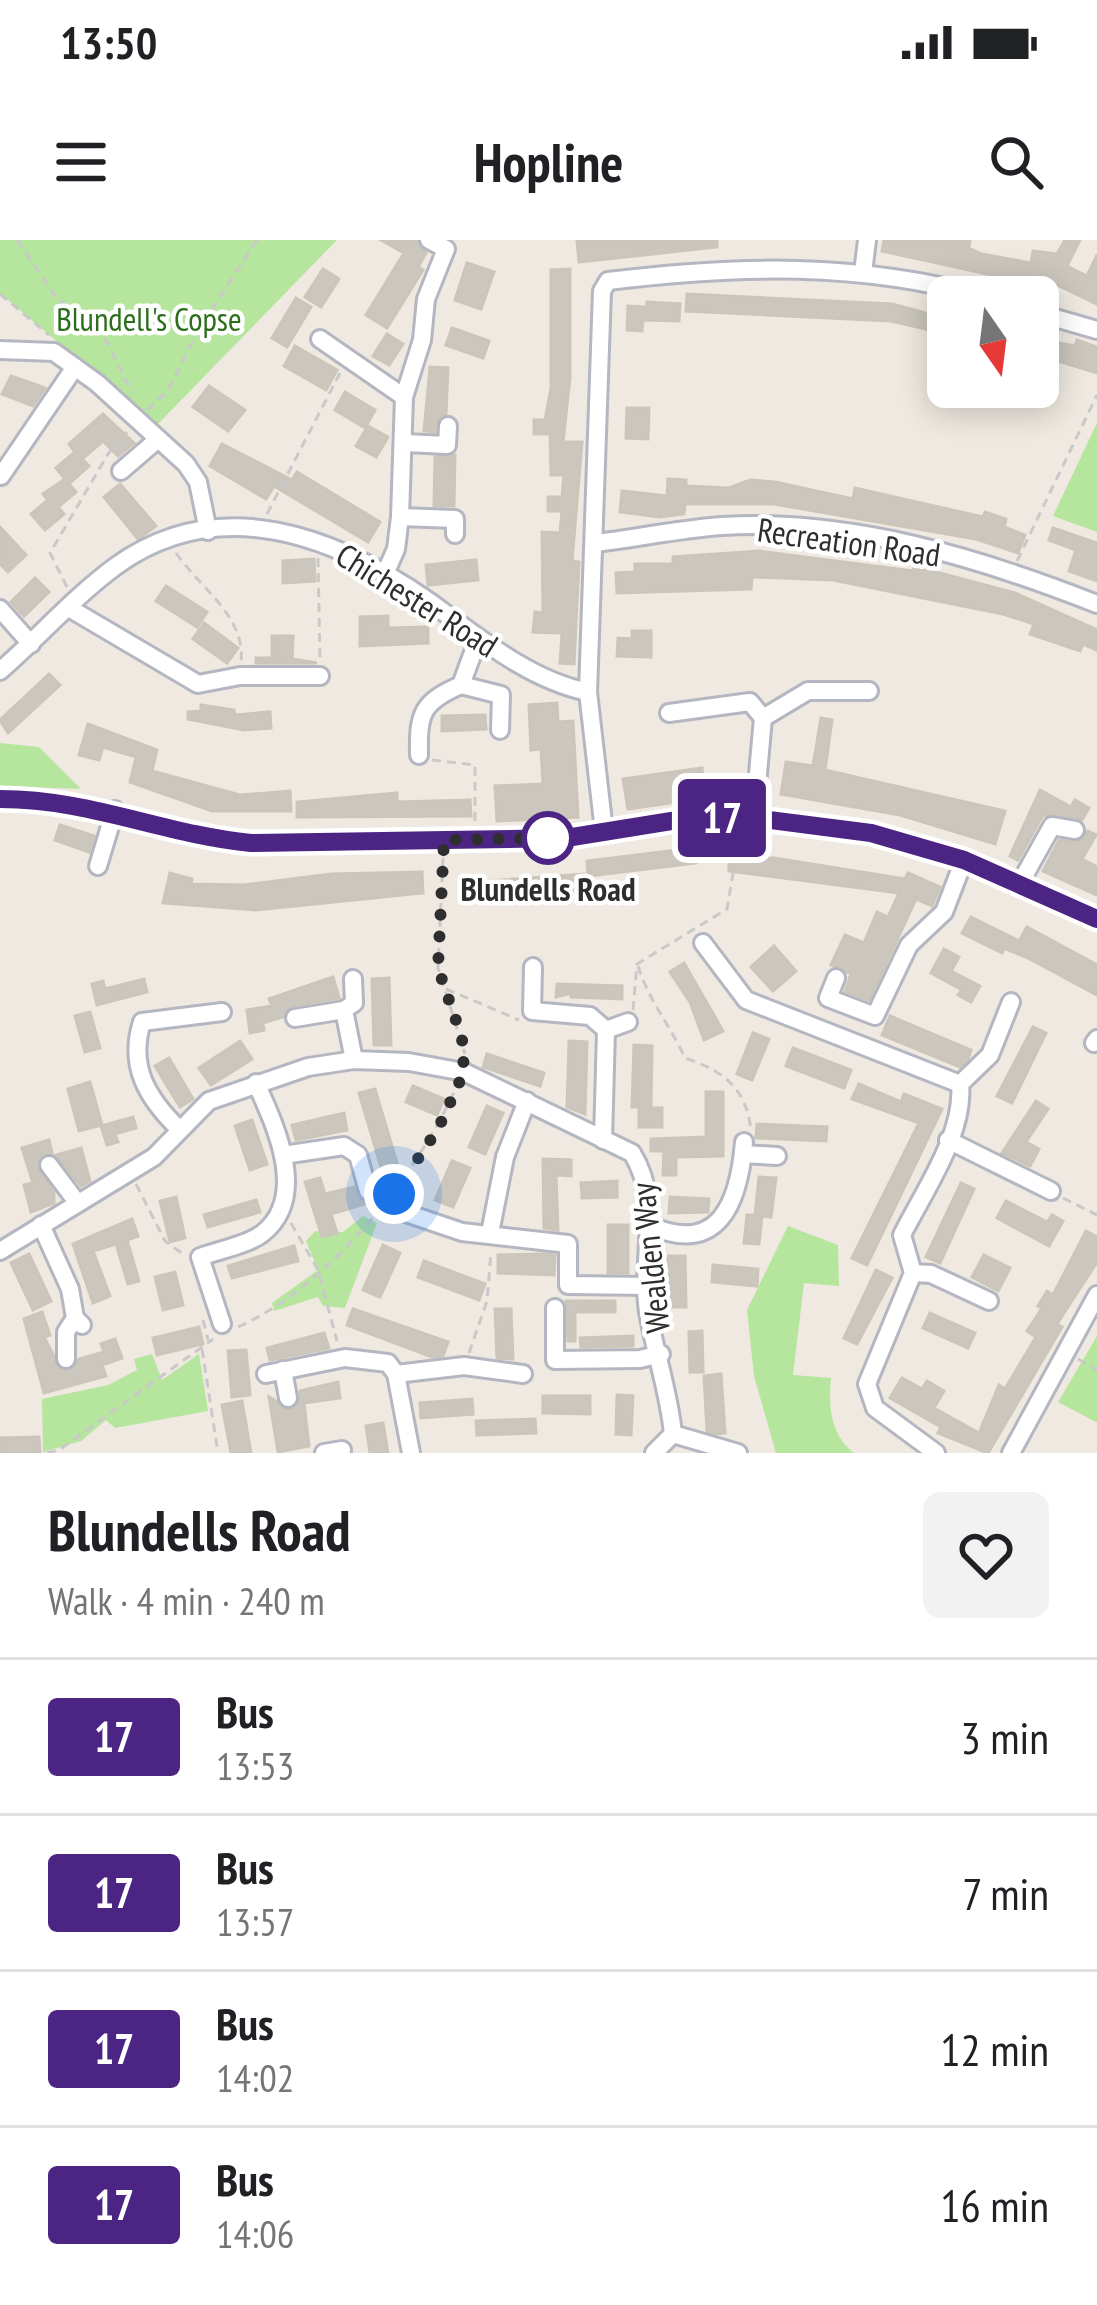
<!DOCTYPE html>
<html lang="en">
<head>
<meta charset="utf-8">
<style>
	body { margin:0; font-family:"PT Sans Narrow",sans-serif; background:#f2f2f2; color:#202124; height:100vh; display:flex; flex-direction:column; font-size:45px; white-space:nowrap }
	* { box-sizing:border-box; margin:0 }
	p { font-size:39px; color:#757577 }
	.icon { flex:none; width:66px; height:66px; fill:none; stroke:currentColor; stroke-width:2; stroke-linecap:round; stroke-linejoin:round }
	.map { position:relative; height:1213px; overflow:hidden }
	.details { display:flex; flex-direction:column; background:#fff; flex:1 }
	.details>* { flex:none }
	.badge { padding:0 24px; border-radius:9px; font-size:42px; line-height:78px }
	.needle { width:78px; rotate:166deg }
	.buttons { position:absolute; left:927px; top:36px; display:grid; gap:24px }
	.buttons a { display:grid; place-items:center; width:132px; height:132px; border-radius:18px; background:#fff; box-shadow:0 6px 30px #0003; font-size:60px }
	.you { position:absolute; width:60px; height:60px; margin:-30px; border:9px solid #fff; border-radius:50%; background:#1a73e8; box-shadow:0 0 0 18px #1a73e833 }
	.map>.badge { position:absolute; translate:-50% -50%; box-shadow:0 0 0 6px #fff }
	.round { display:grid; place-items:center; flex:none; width:126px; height:126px; border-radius:18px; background:#f2f2f2 }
	.summary { display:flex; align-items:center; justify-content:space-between; height:204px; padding:0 48px }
	h1 { font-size:57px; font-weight:700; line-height:90px }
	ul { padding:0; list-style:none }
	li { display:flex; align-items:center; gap:36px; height:156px; padding:0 48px; border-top:3px solid #e0e0e0 }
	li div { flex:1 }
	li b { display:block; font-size:45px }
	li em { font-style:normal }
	li .badge { min-width:132px; font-weight:700; text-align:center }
	.status { display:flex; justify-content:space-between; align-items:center; height:84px; padding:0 60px; background:#fff; direction:ltr }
	.status svg { height:33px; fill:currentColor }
	header { display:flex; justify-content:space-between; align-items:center; height:156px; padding:0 48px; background:#fff; font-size:54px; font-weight:700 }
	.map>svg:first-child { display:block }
	.green { fill:#b6e59e }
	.building { fill:#cbc7bf; stroke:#cbc5ba; stroke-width:3 }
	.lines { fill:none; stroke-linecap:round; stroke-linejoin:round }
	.minor-casing { stroke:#b4b7c1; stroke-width:22 }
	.path { stroke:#c9c9c9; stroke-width:3; stroke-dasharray:9 6; stroke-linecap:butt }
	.minor { stroke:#fff; stroke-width:16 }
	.line-casing { stroke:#fff; stroke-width:27 }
	.line { stroke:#4c2483; stroke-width:18 }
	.walk { stroke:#2e2e2e; stroke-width:12; stroke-dasharray:0 21.6 }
	.stop-dot { fill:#fff; stroke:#4c2483; stroke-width:6 }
	.labels { text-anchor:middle; stroke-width:9; stroke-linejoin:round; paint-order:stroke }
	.park-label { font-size:33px; fill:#2c6e1b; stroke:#fff }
	.street-label { font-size:33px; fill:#2e2e2e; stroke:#fff }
	.stop-label { font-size:33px; font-weight:bold; fill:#2e2e2e; stroke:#fff }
</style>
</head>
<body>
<div class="status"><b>13:50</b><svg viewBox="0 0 49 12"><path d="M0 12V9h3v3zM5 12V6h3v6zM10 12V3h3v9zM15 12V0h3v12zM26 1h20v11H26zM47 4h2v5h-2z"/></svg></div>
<header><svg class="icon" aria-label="menu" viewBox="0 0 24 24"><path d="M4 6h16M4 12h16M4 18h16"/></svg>Hopline<svg class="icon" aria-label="search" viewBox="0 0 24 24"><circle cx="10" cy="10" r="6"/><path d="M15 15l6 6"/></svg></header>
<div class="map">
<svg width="1097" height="1213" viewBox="0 0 1097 1213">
	<rect width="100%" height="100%" fill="#efe9e1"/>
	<!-- green -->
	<g class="green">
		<path d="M0,0h337l-181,186 -156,-133z"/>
		<path d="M1097,183v109l-44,-16z"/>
		<path d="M0,503l39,4 42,42 -81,-3z"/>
		<path d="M363,976l14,7 -32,85 -22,-2 -5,-9 -44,14 -2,-8 46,-33 -12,-29 9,-10 28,1z"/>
		<path d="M788,986l50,19 1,41 -35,-3 -11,92 38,3c-3,28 0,58 23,75h-78l-22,-77 -7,-66z"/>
		<path d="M1097,1096v86h-1l-38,-20z"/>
		<path d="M152,1114l10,26 37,-26 9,57 -93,17 -9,-8 -25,21 -38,11 -1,-53 66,-14 29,-15 -3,-11z"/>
	</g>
	<!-- building -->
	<g class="building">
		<path d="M381,0h35l10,13 -8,14 5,3 -36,58 -21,-13 38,-62z"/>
		<path d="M577,0h140v7l-138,15z"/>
		<path d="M884,0h86l-1,8 13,6 49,9 2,-12 24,3 8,-14h15l-13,26 20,10 10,-21v49l-46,-22 -23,1 -146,-32z"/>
		<path d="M467,23l27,9 -13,37 -26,-9z"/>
		<path d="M323,29l16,10 -18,28 -16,-10z"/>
		<path d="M570,29v109l-7,64h19l-10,119 7,1 -5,102 -14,-1 2,-30 -29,-1 2,-20 8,1 -1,-81 18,1 2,-22h-14v-14h14l2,-22h-13l-1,-41h-16v-14h11l6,-32v-118z"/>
		<path d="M687,54l205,10 56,15v15l-57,-13 -205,-10z"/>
		<path d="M296,58l15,9 -24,40 -15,-9z"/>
		<path d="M647,62l33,2 -1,17 -36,-1 -1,11 -15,-1 1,-24 19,1z"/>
		<path d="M452,88l37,13 -6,17 -37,-13z"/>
		<path d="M387,94l16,10 -14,21 -16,-9z"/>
		<path d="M1038,99l37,7 2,-6 20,7v26l-59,-18z"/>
		<path d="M295,106l42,24 -11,20 -42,-24z"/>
		<path d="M430,127l18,1 -2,46 -9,6 -2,12 -11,-1z"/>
		<path d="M11,136l34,12 -12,18 -31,-12z"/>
		<path d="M209,146l36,24 -17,21 -35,-24z"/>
		<path d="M345,152l30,18 -10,18 -30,-18z"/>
		<path d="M627,168h22l-1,31 -22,-1z"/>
		<path d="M103,174l31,29 -16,13 -15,-15 -21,18 7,7 -20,18 7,8 -18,15 6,7 -19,16 -14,-16 17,-14 -5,-6 22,-15 -9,-11 19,-16 -6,-8z"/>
		<path d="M368,186l20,11 -12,20 -20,-11z"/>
		<path d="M222,204l70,36 5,-8 83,50 -12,20 -94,-56 -8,13 -56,-33z"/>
		<path d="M455,215l-1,51h-20l1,-49z"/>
		<path d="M668,239l18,1v6l43,2 21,-8 25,2 78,17 2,-11 128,29 2,-5 21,7 -2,8 21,8 -7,18 -42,-14 -202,-35h-89l-1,10 -24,3 -40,-5 2,-21 45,5z"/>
		<path d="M120,244l36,42 -18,13 -34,-42z"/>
		<path d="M0,287l26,28 -18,17 -8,-8z"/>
		<path d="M1053,288l44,15v38l-28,-10 7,-21 -27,-10z"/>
		<path d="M759,311l154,20 1,-5 101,27 82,37v20l-14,-6 -3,7 -50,-17 4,-10 -31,-10 -170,-34 -81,-3 -1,12 -134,4 -1,-20 19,-1v-8h38v-7z"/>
		<path d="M314,319l1,22 -32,2v-22z"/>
		<path d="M476,320l2,20 -50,5 -2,-20z"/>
		<path d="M35,338l14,14 -25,24 -13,-14z"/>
		<path d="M166,346l41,26 -10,15 -41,-26z"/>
		<path d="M388,376v12l40,-1v16l-68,3v-29z"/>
		<path d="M204,383l34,25 -11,15 -34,-24z"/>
		<path d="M632,391h19v26l-34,-1 1,-18 14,1z"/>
		<path d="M272,396h21l-1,23 25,4h-61v-5h16z"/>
		<path d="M49,434l11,11 -52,48 -8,-13z"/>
		<path d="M557,463l1,19 15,-1 5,96 -81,4 -2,-35 48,-2 -2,-35 -10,1 -2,-45z"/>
		<path d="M201,465l33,5 1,5 35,-3 1,16 -27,2 -56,-11v-7l13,-1z"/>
		<path d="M485,475l1,14 -44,2v-15z"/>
		<path d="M821,478l11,2 -7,50 180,41 -10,33 -95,-29 -119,-21 5,-32 27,4z"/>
		<path d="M88,484l69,26 -5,21 88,24 50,-4 1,20h-79l-82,-29 6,-25 -33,-10 -4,13 -20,-5z"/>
		<path d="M702,528l3,30 -77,11 -5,-30z"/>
		<path d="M1040,550l31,17 4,-7 14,8 -7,12 -39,-5 -25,45 -8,-4z"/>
		<path d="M397,553v9l73,-2 1,16 -174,1v-15z"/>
		<path d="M60,585l34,11 -5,16 -34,-12z"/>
		<path d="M1088,591l8,4 -14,24 15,8v28l-54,-24 16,-31 19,2z"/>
		<path d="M694,608l2,15 -108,13 -1,-15z"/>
		<path d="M774,618l131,21 3,-6 32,14 -8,19 -16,-7 -47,101 -24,-9 6,-17 -20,-9 14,-30 19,8 13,-31 11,5 11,-24 -170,-22v-12z"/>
		<path d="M422,632l1,21 -167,17 -93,-7 7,-30 22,6 -1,5 53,1 87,-11z"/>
		<path d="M584,634l4,21 -14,3 -2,-6 -33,4 -1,-5 -75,8 -2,-16z"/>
		<path d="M971,677l48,24 8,-14 70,38v30l-69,-37 -24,-10 -2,5 -40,-20z"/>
		<path d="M774,706l22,25 -23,20 -22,-24z"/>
		<path d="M944,709l15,8 -8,14 29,15 -9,16 -13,-7 4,-5 -31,-17z"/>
		<path d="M684,723l39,68 -19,9 -14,-38 -20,-30z"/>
		<path d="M333,737l6,21 -47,8 -9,11 -20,6 1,7 -14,3 -3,-23 25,-4 -3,-7z"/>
		<path d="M389,738l2,67h-17l-2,-66z"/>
		<path d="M144,739l3,13 -50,13 -5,-21 11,-3 2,8z"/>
		<path d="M557,744l65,2v13l-51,-2v-4l-15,4z"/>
		<path d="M90,772l10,36 -15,4 -10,-36z"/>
		<path d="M890,776l81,34 -3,9 -8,8 -78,-32z"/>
		<path d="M1033,787l13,6 -34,70 -15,-7z"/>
		<path d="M753,793l16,6 -17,41 -15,-6z"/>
		<path d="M240,801l12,18 -41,26 -12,-17z"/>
		<path d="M569,801l18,1 -2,72 -18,-7z"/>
		<path d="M634,805l18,1 -1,62h11v19h-23v-20h-7z"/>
		<path d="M793,808l58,22 -7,18 -58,-22z"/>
		<path d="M487,814l57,19 -4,13 -57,-19z"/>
		<path d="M169,818l24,41 -13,8 -25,-41z"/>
		<path d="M90,842l12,43 -23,6 -11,-42z"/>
		<path d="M859,844l42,18 3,-8 38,15 -75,156 -15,-7 67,-135 -67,-24z"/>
		<path d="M413,846l31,13 -7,16 -31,-13z"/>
		<path d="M375,849l22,74 -16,4 -22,-74z"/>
		<path d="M706,852h17v64l-47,1v18h-13l1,-24h-13v-12l55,-2z"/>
		<path d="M1036,861l12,8 -22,33 13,7 -9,17 -28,-13z"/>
		<path d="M487,866l16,7 -18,41 -16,-7z"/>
		<path d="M344,873l3,17 -51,10 -4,-15z"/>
		<path d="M133,877l3,11 -21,6 3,8 -11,3 -6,-19z"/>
		<path d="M252,880l15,44 -17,6 -15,-44z"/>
		<path d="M757,884l70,3 -1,14 -70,-3z"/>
		<path d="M49,900l3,13 -12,3 -4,9 18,28v10l-23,9 -7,-27 9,-2 -11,-35z"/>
		<path d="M81,908l9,33 -9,5 -25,-31z"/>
		<path d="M543,919l28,1v16l-15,-1 2,55 -14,-2z"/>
		<path d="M452,921l18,7 -17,39 -18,-7z"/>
		<path d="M759,937l17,1 -5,39 -9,-1 -3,28 -15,-1 3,-28h8z"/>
		<path d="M320,938l5,16 29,-7 4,12 10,4 -37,11 6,19 -15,4 -17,-55z"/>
		<path d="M617,941v16l-35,1 -1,-15z"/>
		<path d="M961,943l13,6 -34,74 -14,-6z"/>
		<path d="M176,957l9,41 -15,4 -10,-41z"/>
		<path d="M670,957l39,2 -1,13 -39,1z"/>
		<path d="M256,960l4,12 -52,15 -4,-12z"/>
		<path d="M1006,961l41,21 5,-7 11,6 -14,25 -52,-28z"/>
		<path d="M132,979l6,17 -11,4 12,41 -11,3 -12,-40 -23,7 17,45 -17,7 -20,-59z"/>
		<rect x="608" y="985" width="20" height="48"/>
		<path d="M1086,991l11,6v25l-40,62 5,3 -74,126 -50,-20 3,-6 -51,-29 12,-20 20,11 5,-8 17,10 -10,17 45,25 20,-48 6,4 31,-52 -9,-6 15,-23 -4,-2 9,-15 6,4z"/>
		<path d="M383,1005l17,8 -20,44 -17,-7z"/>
		<path d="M294,1006l4,15 -66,17 -4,-12z"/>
		<path d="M29,1014l22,47 -18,9 -22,-47z"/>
		<path d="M545,1014l10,1 -1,20 -56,-2v-18z"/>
		<path d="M984,1015l26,13 -12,23 -26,-14z"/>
		<path d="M668,1016h17l1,51h-17z"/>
		<path d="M424,1021l61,23 -6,16 -61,-23z"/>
		<path d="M713,1025l45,4 -1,17 -45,-4z"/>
		<path d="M876,1030l16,8 -35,66 -13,-6z"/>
		<path d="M175,1032l8,33 -20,5 -8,-33z"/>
		<path d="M566,1061h49v11h-40v29h-7z"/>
		<path d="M353,1069l95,33 -5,14 -11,1 -85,-32z"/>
		<path d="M495,1069h16l2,50 -16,-1z"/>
		<path d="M42,1072l8,23 -6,2 17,33h10l8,-11 25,-7 -3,-8 14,-5 7,19 -20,7 4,11 -62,17 -20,-74z"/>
		<path d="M930,1073l45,20 -7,15 -45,-20z"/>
		<path d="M199,1087l4,17 -46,11 -4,-17z"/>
		<path d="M702,1091l1,41h-13l-1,-40z"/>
		<path d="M324,1093l5,15 -59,12 -3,-12z"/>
		<path d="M633,1096v10l-52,1 -1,-9z"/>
		<path d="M246,1110l4,45 -18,2 -4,-46z"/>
		<path d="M721,1134l4,59 -8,1 -10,-3 -3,-55z"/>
		<path d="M338,1142l2,16 -36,5 5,43 -31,6 -9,-55 22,13 8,-7 1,-12z"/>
		<path d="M617,1155l16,1 -2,39 -15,-1z"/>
		<path d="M543,1156h47v18l-47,-1z"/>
		<path d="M472,1159l1,15 -52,4 -1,-15z"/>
		<path d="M242,1161l9,52h-20l-9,-48z"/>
		<path d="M535,1179l1,14 -59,2 -1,-14z"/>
		<path d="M383,1183l5,30h-18l-4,-27z"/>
		<path d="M39,1197l1,16h-40v-15z"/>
	</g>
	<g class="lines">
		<!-- minor casing -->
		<g class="minor-casing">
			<g id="minor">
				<path d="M863,33l4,-33"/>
				<path d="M1038,73l59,17"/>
				<path d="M320,99l84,58"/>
				<path d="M0,110l54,2 43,31 89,81 12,18 10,49"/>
				<path d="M405,203l42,2 1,-19"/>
				<path d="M121,231l36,-31"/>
				<path d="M1,236l74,-109"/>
				<path d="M400,277l55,2v15"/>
				<path d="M595,303c42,-5 85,-14 127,-17 128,-8 258,32 375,78"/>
				<path d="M385,334l11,-25 4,-32 4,-120 18,-57 4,-41 20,-50 -17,-9"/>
				<path d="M69,368l129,76 42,-8h80"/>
				<path d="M0,369l31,35"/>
				<path d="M478,399l-17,46 40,10 -1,35"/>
				<path d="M0,431c39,-34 74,-74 116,-105 104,-75 221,-29 314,36 48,35 99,78 158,90"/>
				<path d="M669,473l81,-11 13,16"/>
				<path d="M419,515c-1,-42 3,-53 42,-70"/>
				<path d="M0,559c93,0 161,35 251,44l315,-5 124,-20h64l117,15 93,27 133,59"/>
				<path d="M754,578l9,-100 45,-27h61"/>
				<path d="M604,591l-16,-139 14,-401 6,-10c129,-16 251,-19 378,16"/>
				<path d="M98,626l17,-56"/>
				<path d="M1019,645l33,-59 23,4"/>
				<path d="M703,703l43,57 214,84"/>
				<path d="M533,727l-1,44 58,5 16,14 22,-8"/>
				<path d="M836,738l-8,20 47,18 34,-71 35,-33 20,-52"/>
				<path d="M344,770l10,50"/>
				<path d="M295,778l49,-8 10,-7 -1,-24"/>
				<path d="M1094,803l3,-4"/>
				<path d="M179,889c-32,-31 -51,-63 -37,-107l80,-10"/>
				<path d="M603,900l3,-110"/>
				<path d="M948,900l103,51"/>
				<path d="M743,914l34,2"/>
				<path d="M283,915l61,-9 14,9 10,36"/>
				<path d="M49,925l27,36"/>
				<path d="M403,972l59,20 106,12v41l80,1"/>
				<path d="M41,985l29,64 5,29"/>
				<path d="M649,985c70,32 90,-23 95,-83"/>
				<path d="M490,993l15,-76 22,-56"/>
				<path d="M0,1011l154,-94 55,-56 99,-34 46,-7 55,2 55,10 168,81c31,50 8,104 16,159 7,41 21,80 25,122"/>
				<path d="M913,1033l18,1 58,27"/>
				<path d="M555,1068v52l85,-1 21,-5"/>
				<path d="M222,1084l-22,-67c19,-7 48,-12 63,-24 46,-37 12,-108 -7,-150"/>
				<path d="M66,1119v-27l9,-14 7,7"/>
				<path d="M283,1130l5,28"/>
				<path d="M266,1134l79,-16 43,5 8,11 15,79"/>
				<path d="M396,1134l68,-8 59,8"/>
				<path d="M324,1213l18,-3"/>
				<path d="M654,1213l19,-19 65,19"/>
				<path d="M936,1213l-61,-45 -8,-24 46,-111 -11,-38c22,-44 63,-102 58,-151l30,-29 21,-53"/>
				<path d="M1011,1213l86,-158"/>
			</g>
		</g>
		<!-- path -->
		<g class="path">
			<path d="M17,0l41,60 38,21 36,71"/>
			<path d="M0,54l49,41"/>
			<path d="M147,170l20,-18 31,-61 59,-91"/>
			<path d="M267,274l73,-141"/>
			<path d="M176,313c25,36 70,64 65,109"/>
			<path d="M318,318l2,104"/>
			<path d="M1017,321l80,-166"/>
			<path d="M67,347l-17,-34 58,-99 19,-22"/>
			<path d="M432,520l43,5v61"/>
			<path d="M443,618l-5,110 27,86"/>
			<path d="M638,726c11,35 32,59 47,92 39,13 61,30 66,72"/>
			<path d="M446,749l73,31"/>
			<path d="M633,770l4,-46 90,-55 13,-77"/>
			<path d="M136,944l29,57 18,13"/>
			<path d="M1063,958l34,17"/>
			<path d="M291,983l27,47 19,71"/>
			<path d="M203,1080l5,20"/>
			<path d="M238,1087c92,-41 178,-151 219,-241"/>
			<path d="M202,1109l16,104"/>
			<path d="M469,1113l18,-52 4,-49"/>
			<path d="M1078,1119l19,11"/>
			<path d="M47,1213l12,-3 154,-111"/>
		</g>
		<!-- minor -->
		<use href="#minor" class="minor"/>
	</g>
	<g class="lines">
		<!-- line casing -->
		<g class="line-casing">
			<path id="line" d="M0,559c91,0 162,35 251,44l315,-5 124,-20h64l117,15 93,27 133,59"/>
		</g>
		<!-- line -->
		<use href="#line" class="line"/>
		<!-- walk -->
		<path class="walk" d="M394,954l44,-65 26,-57 -2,-34 -24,-70 6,-128 122,-2h-18"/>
	</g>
	<!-- markers -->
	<circle class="stop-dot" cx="548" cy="598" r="24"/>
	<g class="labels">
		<!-- park labels -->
		<g class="park-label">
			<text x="149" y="91">Blundell's Copse</text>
		</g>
		<!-- street labels -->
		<g class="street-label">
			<text transform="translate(849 302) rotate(8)" y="12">Recreation Road</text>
			<text transform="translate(417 360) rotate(32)" y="12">Chichester Road</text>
			<text transform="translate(650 1018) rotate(-96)" y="12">Wealden Way</text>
		</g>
		<!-- stop labels -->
		<g class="stop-label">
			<text x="548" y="661">Blundells Road</text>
		</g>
	</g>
</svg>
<div class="buttons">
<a><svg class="needle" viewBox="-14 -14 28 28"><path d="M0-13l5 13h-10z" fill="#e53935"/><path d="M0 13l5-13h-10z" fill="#757577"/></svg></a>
</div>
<div class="you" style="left:394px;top:954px"></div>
<b class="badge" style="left:722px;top:578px;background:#4c2483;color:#fff">17</b>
</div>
<section class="details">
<div class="summary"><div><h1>Blundells Road</h1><p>Walk · 4 min · 240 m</p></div><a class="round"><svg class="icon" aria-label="heart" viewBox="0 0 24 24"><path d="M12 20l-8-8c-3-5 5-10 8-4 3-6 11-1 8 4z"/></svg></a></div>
<ul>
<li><span class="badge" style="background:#4c2483;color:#fff">17</span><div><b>Bus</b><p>13:53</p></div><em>3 min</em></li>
<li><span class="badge" style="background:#4c2483;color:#fff">17</span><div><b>Bus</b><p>13:57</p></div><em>7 min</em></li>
<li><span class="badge" style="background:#4c2483;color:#fff">17</span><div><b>Bus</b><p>14:02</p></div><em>12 min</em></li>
<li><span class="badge" style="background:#4c2483;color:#fff">17</span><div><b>Bus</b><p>14:06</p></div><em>16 min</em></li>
</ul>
</section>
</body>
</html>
